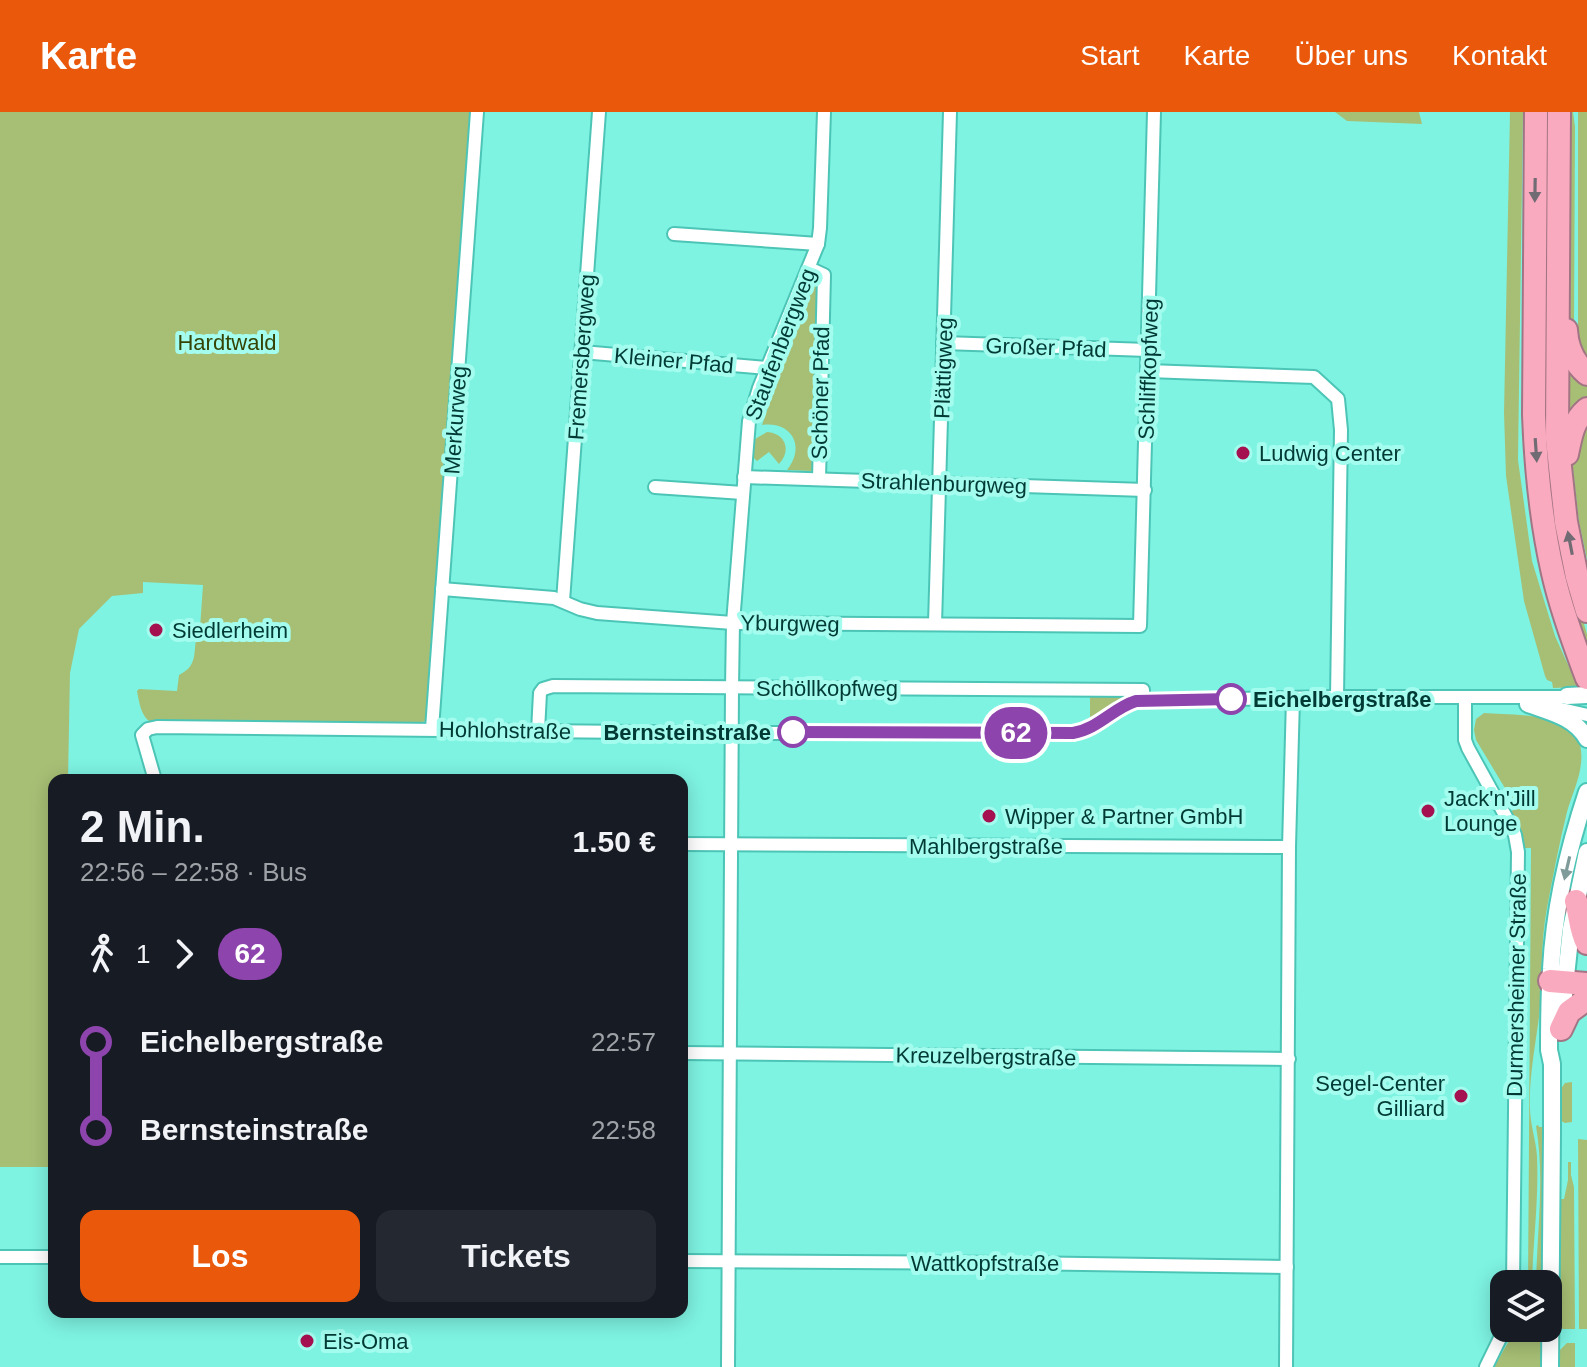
<!DOCTYPE html>
<html lang="de">
<head>
<meta charset="utf-8">
<style>
	body { margin:0; font-family:Helvetica,sans-serif; background:#242831; color:#f1f3f6; height:100vh; display:flex; flex-direction:column; font-size:30px; white-space:nowrap }
	* { box-sizing:border-box; margin:0 }
	p { font-size:26px; color:#9ea1a6 }
	.icon { flex:none; width:44px; height:44px; fill:none; stroke:currentColor; stroke-width:2; stroke-linecap:round; stroke-linejoin:round }
	.map { position:relative; flex:1; overflow:hidden }
	.panel { position:absolute; left:48px; top:662px; width:640px; height:544px; display:flex; flex-direction:column; background:#171b24; border-radius:16px; box-shadow:0 4px 20px #0003 }
	.panel>* { flex:none }
	.badge { padding:0 16px; border-radius:26px; font-size:28px; line-height:52px }
	.controls { position:absolute; left:1490px; top:1158px; display:grid; gap:16px }
	.controls a { display:grid; place-items:center; width:72px; height:72px; border-radius:16px; background:#171b24; box-shadow:0 4px 20px #0003; font-size:40px }
	.map>.badge { position:absolute; translate:-50% -50%; box-shadow:0 0 0 4px #fff }
	.legs { display:flex; align-items:center; gap:12px; height:88px; padding:0 32px; font-size:26px }
	.legs p { margin-inline-start:auto }
	.summary { display:flex; align-items:center; justify-content:space-between; height:136px; padding:0 32px }
	h1 { font-size:44px; font-weight:700; line-height:60px }
	.primary-button { display:flex; gap:16px; margin-top:auto; padding:16px 32px }
	.primary-button a { flex:1; height:92px; border-radius:16px; background:#ea580c; color:#fff; font-size:32px; font-weight:700; line-height:92px; text-align:center }
	.primary-button a+a { background:#242831; color:#f1f3f6 }
	ul { padding:0 32px; list-style:none }
	li { display:flex; align-items:center; gap:28px; height:88px; font-size:30px }
	li i { display:grid; place-items:center; width:12px; height:100%; margin:0 10px; background:currentColor }
	li i::after { content:''; width:20px; height:20px; margin:-10px; border:6px solid; border-radius:50%; background:#171b24 }
	li p { margin-inline-start:auto }
	li:first-child i { background:linear-gradient(#0000 50%,currentColor 0) }
	li:last-child i { background:linear-gradient(currentColor 50%,#0000 0) }
	header { display:flex; align-items:center; gap:48px; box-sizing:border-box; height:112px; padding:0 40px; background:#ea580c; color:#fff }
	header strong { font-size:38px }
	nav { display:flex; gap:44px; margin-inline-start:auto; font-size:28px }
	.map>svg:first-child { display:block }
	.green { fill:#a7bf75 }
	.lines { fill:none; stroke-linecap:round; stroke-linejoin:round }
	.minor-casing { stroke:#4cc5b6; stroke-width:16 }
	.tertiary-casing { stroke:#4cc5b6; stroke-width:20 }
	.trunk-casing { stroke:#a27584; stroke-width:26 }
	.minor { stroke:#fff; stroke-width:12 }
	.tertiary { stroke:#fff; stroke-width:16 }
	.trunk { stroke:#faaabf; stroke-width:22 }
	.oneway { fill:#716c73 }
	.oneway2 { fill:#809c9a }
	.line-1-casing { stroke:#fff; stroke-width:18 }
	.line-1 { stroke:#8e44ad; stroke-width:12 }
	.poi-dot { fill:#a41050; stroke:#a3fcee; stroke-width:3 }
	.stop-1-dot { fill:#fff; stroke:#8e44ad; stroke-width:4 }
	.labels { text-anchor:middle; stroke-width:8; stroke-linejoin:round; paint-order:stroke }
	.park-label { font-size:22px; fill:#354405; stroke:#a3fcee }
	.street-label { font-size:22px; fill:#013a34; stroke:#a3fcee }
	.poi-label { font-size:22px; fill:#013a34; stroke:#a3fcee; text-anchor:start }
	.stop-label { font-size:22px; font-weight:bold; fill:#013a34; stroke:#a3fcee; text-anchor:start }
</style>
</head>
<body>
<header>
<strong>Karte</strong>
<nav><a>Start</a><a>Karte</a><a>Über uns</a><a>Kontakt</a></nav>
</header>
<div class="map">
<svg width="1587" height="1255" viewBox="0 0 1587 1255">
	<rect width="100%" height="100%" fill="#7ef3e2"/>
	<!-- green -->
	<g class="green">
		<path d="M0,0h472l-44,605 -2,4 -8,2 -267,-1c-10,-5 -12,-21 -14,-31l2,-2 38,2 2,-16c23,-11 11,-28 21,-47l3,-43 -60,-3v11l-31,3 -33,33 -9,44 -2,107h-14v387h-54z"/>
		<path d="M1335,0h84l3,12 -75,-3z"/>
		<path d="M1510,0h13l-5,348 14,101 23,75 23,51 -25,1 -1,-6 -5,-2 -2,-4 -21,-75 -18,-125 -2,-63z"/>
		<path d="M1546,0h5l16,454 20,68v18l-7,-19 -22,-79 -10,-64 -5,-78z"/>
		<path d="M1568,0h5l2,15 -1,202 -4,5 1,-182z"/>
		<path d="M1578,0h9v244l-6,-10 -3,-11z"/>
		<path d="M811,164l8,3 -7,192 -25,-1c19,-23 5,-49 -25,-45l14,-41 -8,-2z"/>
		<path d="M1569,251l18,16v23l-19,17z"/>
		<path d="M1587,305v142l-8,-37 -7,-62z"/>
		<path d="M767,320c18,1 25,18 12,32l-10,-12 -12,9c-7,-5 -6,-15 -2,-22z"/>
		<path d="M1119,583l6,2 -1,2 -34,22v-25z"/>
		<path d="M1484,601c25,2 84,-1 95,28 8,25 -6,49 -12,71 -8,32 -14,64 -20,96 -7,36 -4,72 -8,109 -4,31 -10,60 -9,91 0,16 6,32 7,48 2,43 -4,85 -5,128h-4l3,-436h-8l-1,-13 -12,-23 7,-4 -41,-68 -2,-10 2,-11z"/>
		<path d="M1572,970v40l-7,1 -4,-2 -1,-31 5,-7z"/>
		<path d="M1538,1013l1,2h4l1,18 -1,139h-7c1,-53 9,-106 0,-158z"/>
		<path d="M1578,1027l9,1v189h-8z"/>
		<path d="M1568,1050h3v13l3,12 1,142h-12l-5,-2 2,-116 1,-12h3l4,-19z"/>
		<path d="M1514,1216h29v39h-49l16,-28z"/>
		<path d="M1567,1231h8v24h-16v-16z"/>
	</g>
	<g class="lines">
		<!-- minor casing -->
		<g class="minor-casing">
			<g id="minor">
				<path d="M674,122l144,10"/>
				<path d="M809,156l15,7 -5,204"/>
				<path d="M943,231l205,7"/>
				<path d="M582,240l185,16"/>
				<path d="M1148,259l166,6 24,22 3,31 -4,267"/>
				<path d="M744,365l401,13"/>
				<path d="M655,375l88,6"/>
				<path d="M442,477l112,9 26,11 17,4 136,10 407,3 14,-514"/>
				<path d="M563,489l36,-489"/>
				<path d="M935,512l15,-512"/>
				<path d="M1465,586v42l3,8 43,78 4,9 3,17 -5,432"/>
				<path d="M1548,594l39,9"/>
				<path d="M432,617l45,-617"/>
				<path d="M538,619l2,-38 3,-4 10,-3 590,4v11"/>
				<path d="M155,668l-13,-45 6,-6 9,-2 579,6h337c25,-3 40,-25 63,-32l201,-4h235"/>
				<path d="M682,732l607,3"/>
				<path d="M682,941l607,6"/>
				<path d="M0,1145h54"/>
				<path d="M682,1149l328,2 277,4"/>
				<path d="M728,1255l4,-680 1,-64 16,-202 10,-33 59,-144 2,-16 4,-116"/>
				<path d="M1286,1255l3,-520 4,-149"/>
				<path d="M1486,1255l19,-39"/>
			</g>
		</g>
		<!-- tertiary casing -->
		<g class="tertiary-casing">
			<g id="tertiary">
				<path d="M1567,584l20,-1"/>
				<path d="M1528,592c22,8 47,13 59,35"/>
				<path d="M1561,912l10,-95 16,-77"/>
				<path d="M1550,1255l2,-234v-69l-3,-14c0,-27 0,-54 2,-81 3,-59 17,-120 36,-177"/>
			</g>
		</g>
		<!-- trunk casing -->
		<g class="trunk-casing">
			<g id="trunk">
				<path d="M1536,0l-2,303c2,53 7,106 19,158 8,36 21,71 34,105"/>
				<path d="M1559,0l-2,327 9,83 11,55 10,34"/>
				<path d="M1566,218c1,18 7,32 21,44"/>
				<path d="M1567,342c4,-18 5,-32 20,-45"/>
				<path d="M1576,789c4,14 4,29 11,42"/>
				<path d="M1550,869l37,3"/>
				<path d="M1561,917l8,-17 18,-13"/>
			</g>
		</g>
		<!-- minor -->
		<use href="#minor" class="minor"/>
		<!-- tertiary -->
		<use href="#tertiary" class="tertiary"/>
		<!-- trunk -->
		<use href="#trunk" class="trunk"/>
	</g>
	<!-- one-way arrows -->
	<defs><path id="oneway-solid" d="M-6-.8H1V-3.2L6.5 0L1 3.2V.8H-6Z" transform="scale(2)"/></defs>
	<g class="oneway">
		<use href="#oneway-solid" transform="translate(1535 78) rotate(91)"/>
		<use href="#oneway-solid" transform="translate(1536 338) rotate(86)"/>
		<use href="#oneway-solid" transform="translate(1570 431) rotate(-101)"/>
	</g>
	<use class="oneway2" href="#oneway-solid" transform="translate(1567 756) rotate(103)"/>
	<g class="lines">
		<!-- line-1 casing -->
		<g class="line-1-casing">
			<path id="line-1" d="M793,620l280,1c25,-4 40,-25 63,-32l95,-2"/>
		</g>
		<!-- line-1 -->
		<use href="#line-1" class="line-1"/>
	</g>
	<!-- markers -->
	<g class="poi-dot">
		<circle cx="1243" cy="341" r="8"/>
		<circle cx="156" cy="518" r="8"/>
		<circle cx="1428" cy="699" r="8"/>
		<circle cx="989" cy="704" r="8"/>
		<circle cx="1461" cy="984" r="8"/>
		<circle cx="307" cy="1229" r="8"/>
	</g>
	<g class="stop-1-dot">
		<circle cx="1231" cy="587" r="14"/>
		<circle cx="793" cy="620" r="14"/>
	</g>
	<g class="labels">
		<!-- park labels -->
		<g class="park-label">
			<text x="227" y="238">Hardtwald</text>
		</g>
		<!-- street labels -->
		<g class="street-label">
			<text transform="translate(780 232) rotate(-69)" y="8">Staufenbergweg</text>
			<text transform="translate(1046 235) rotate(2)" y="8">Großer Pfad</text>
			<text transform="translate(581 245) rotate(-86)" y="8">Fremersbergweg</text>
			<text transform="translate(674 248) rotate(5)" y="8">Kleiner Pfad</text>
			<text transform="translate(943 256) rotate(-88)" y="8">Plättigweg</text>
			<text transform="translate(1148 257) rotate(-88)" y="8">Schliffkopfweg</text>
			<text transform="translate(820 281) rotate(-89)" y="8">Schöner Pfad</text>
			<text transform="translate(455 308) rotate(-86)" y="8">Merkurweg</text>
			<text transform="translate(944 371) rotate(2)" y="8">Strahlenburgweg</text>
			<text transform="translate(790 511) rotate(1)" y="8">Yburgweg</text>
			<text x="827" y="584">Schöllkopfweg</text>
			<text transform="translate(505 618) rotate(1)" y="8">Hohlohstraße</text>
			<text x="986" y="742">Mahlbergstraße</text>
			<text transform="translate(1516 873) rotate(-89)" y="8">Durmersheimer Straße</text>
			<text transform="translate(986 944) rotate(1)" y="8">Kreuzelbergstraße</text>
			<text x="985" y="1159">Wattkopfstraße</text>
		</g>
		<!-- poi labels -->
		<g class="poi-label">
			<text x="1259" y="349">Ludwig Center</text>
			<text x="172" y="526">Siedlerheim</text>
			<text x="1444" y="694">Jack'n'Jill<tspan x="1444" dy="25">Lounge</tspan></text>
			<text x="1005" y="712">Wipper &amp; Partner GmbH</text>
			<text x="1445" y="979" text-anchor="end">Segel-Center<tspan x="1445" dy="25">Gilliard</tspan></text>
			<text x="323" y="1237">Eis-Oma</text>
		</g>
		<!-- stop labels -->
		<g class="stop-label">
			<text x="1253" y="595">Eichelbergstraße</text>
			<text x="771" y="628" text-anchor="end">Bernsteinstraße</text>
		</g>
	</g>
</svg>
<div class="controls">
<a><svg class="icon" aria-label="layers" viewBox="0 0 24 24"><path d="M12 4l9 5-9 5-9-5zM3 14l9 5 9-5"/></svg></a>
</div>
<b class="badge" style="left:1016px;top:621px;background:#8e44ad;color:#fff">62</b>
<section class="panel">
<div class="summary"><div><h1>2 Min.</h1><p>22:56 – 22:58 · Bus</p></div><b>1.50 €</b></div>
<div class="legs"><svg class="icon" aria-label="walk" viewBox="0 0 24 24"><circle cx="13" cy="4" r="2"/><path d="M13 8l-2 6 4 7M11 14l-3 7M7 12l3-4h3l4 4"/></svg>1<svg class="icon" aria-label="forward" viewBox="0 0 24 24"><path d="M9 5l7 7-7 7"/></svg><b class="badge" style="background:#8e44ad;color:#fff">62</b></div>
<ul>
<li><i style="color:#8e44ad"></i><b>Eichelbergstraße</b><p>22:57</p></li>
<li><i style="color:#8e44ad"></i><b>Bernsteinstraße</b><p>22:58</p></li>
</ul>
<div class="primary-button"><a>Los</a><a>Tickets</a></div>
</section>
</div>
</body>
</html>
